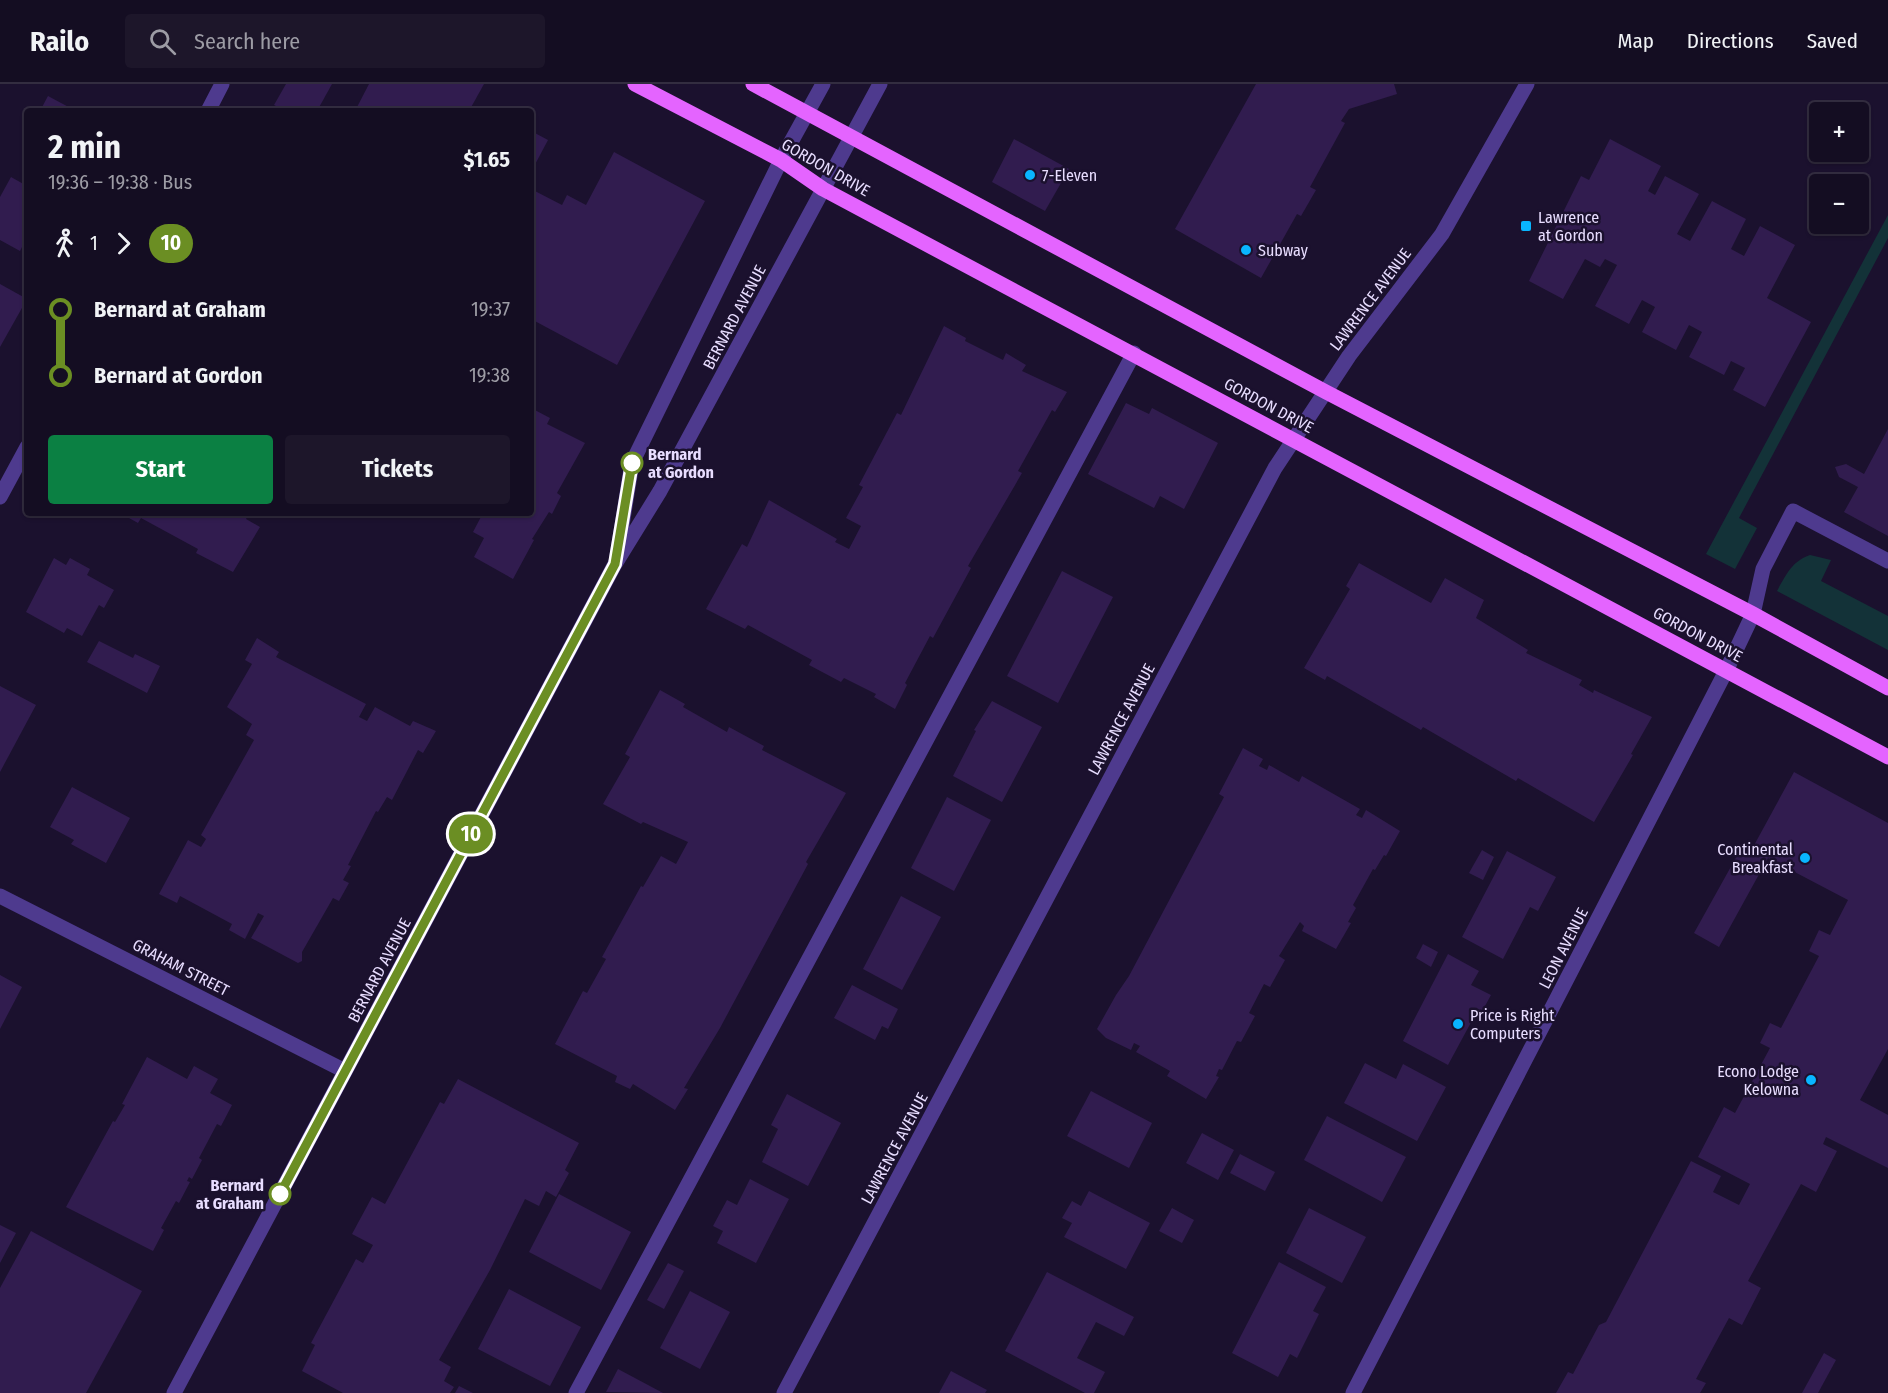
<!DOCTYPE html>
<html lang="en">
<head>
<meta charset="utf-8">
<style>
	body { margin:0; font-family:"Fira Sans Condensed",sans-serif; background:#1d162a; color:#f1f3f6; height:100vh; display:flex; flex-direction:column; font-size:22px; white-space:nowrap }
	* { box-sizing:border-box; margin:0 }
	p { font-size:20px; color:#9d9ca5 }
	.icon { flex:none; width:33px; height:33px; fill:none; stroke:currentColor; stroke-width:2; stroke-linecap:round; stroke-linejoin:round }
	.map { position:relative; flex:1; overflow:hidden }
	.panel { position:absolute; left:24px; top:24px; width:510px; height:408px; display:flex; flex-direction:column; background:#140d22; border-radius:6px; box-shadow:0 2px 4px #0004,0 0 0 2px #332d40 }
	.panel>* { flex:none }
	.badge { padding:0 12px; border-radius:20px; font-size:21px; line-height:39px }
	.buttons { position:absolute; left:1809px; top:18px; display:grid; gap:12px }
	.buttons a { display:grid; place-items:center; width:60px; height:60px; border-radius:6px; background:#140d22; box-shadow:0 2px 4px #0004,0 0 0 2px #332d40; font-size:30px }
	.map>.badge { position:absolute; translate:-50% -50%; box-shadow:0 0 0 3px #fff }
	.legs { display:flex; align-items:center; gap:9px; height:66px; padding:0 24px; font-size:20px }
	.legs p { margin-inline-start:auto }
	.summary { display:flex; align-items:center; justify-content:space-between; height:102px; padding:0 24px }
	h1 { font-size:33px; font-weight:700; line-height:45px }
	.primary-button { display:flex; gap:12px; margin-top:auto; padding:12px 24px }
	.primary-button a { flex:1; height:69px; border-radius:6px; background:#0b8043; color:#fff; font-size:24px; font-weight:700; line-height:69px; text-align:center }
	.primary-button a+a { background:#1d162a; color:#f1f3f6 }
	ul { padding:0 24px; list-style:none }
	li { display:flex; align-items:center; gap:21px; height:66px; font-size:22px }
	li i { display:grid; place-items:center; width:9px; height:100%; margin:0 8px; background:currentColor }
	li i::after { content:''; width:15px; height:15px; margin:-8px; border:4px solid; border-radius:50%; background:#140d22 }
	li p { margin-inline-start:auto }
	li:first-child i { background:linear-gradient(#0000 50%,currentColor 0) }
	li:last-child i { background:linear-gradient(currentColor 50%,#0000 0) }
	header { display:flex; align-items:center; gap:36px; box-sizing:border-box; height:84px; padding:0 30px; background:#140d22; border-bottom:2px solid #332d40 }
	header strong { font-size:28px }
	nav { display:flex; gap:33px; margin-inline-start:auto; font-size:21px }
	.search { width:420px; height:54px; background:#1d162a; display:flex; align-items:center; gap:15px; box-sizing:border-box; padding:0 21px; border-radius:6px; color:#9d9ca5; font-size:22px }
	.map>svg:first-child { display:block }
	.green { fill:#133238 }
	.building { fill:#311c4f }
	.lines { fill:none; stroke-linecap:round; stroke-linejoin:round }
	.minor { stroke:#4e3a8e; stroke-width:15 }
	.major { stroke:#e464ff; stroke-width:15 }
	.line-1-casing { stroke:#fff; stroke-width:14 }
	.line-1 { stroke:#6b8e23; stroke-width:9 }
	.poi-dot { fill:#09b5ff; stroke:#1b112e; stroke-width:2 }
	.stop-1-dot { fill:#fff; stroke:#6b8e23; stroke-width:3 }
	.labels { text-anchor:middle; stroke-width:5; stroke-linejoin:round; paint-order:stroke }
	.street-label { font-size:16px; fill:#e8ddff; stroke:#1b112e }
	.poi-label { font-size:16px; fill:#e8ddff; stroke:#1b112e; text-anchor:start }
	.stop-label { font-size:16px; font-weight:bold; fill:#e8ddff; stroke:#1b112e; text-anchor:start }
</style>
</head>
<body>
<header>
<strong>Railo</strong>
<div class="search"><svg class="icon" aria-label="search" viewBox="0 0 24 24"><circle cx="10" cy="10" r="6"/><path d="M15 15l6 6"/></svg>Search here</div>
<nav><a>Map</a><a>Directions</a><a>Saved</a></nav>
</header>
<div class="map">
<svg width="1888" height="1309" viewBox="0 0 1888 1309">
	<rect width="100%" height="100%" fill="#1b112e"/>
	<!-- green -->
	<g class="green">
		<path d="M1888,131v23l-149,280 18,10 -22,41 -29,-15z"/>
		<path d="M1810,471l21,5 -10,21 67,35v34l-111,-59c9,-16 15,-30 33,-36z"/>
	</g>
	<!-- building -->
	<g class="building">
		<path d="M286,0h46l-15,27h-31l-12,-6z"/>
		<path d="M369,0h115l-15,27h-114z"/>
		<path d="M1256,0h138l3,10 -48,15 -8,12 4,2 -35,64 6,3 -15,26 -4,-2 -36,64 -86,-49z"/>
		<path d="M48,12l28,15h-36z"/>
		<path d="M533,48l15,8 -17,32v-37z"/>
		<path d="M1014,55l55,30 -24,42 -53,-29z"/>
		<path d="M1610,55l51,27 -13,25 7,4 10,-19 34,18 -22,40 13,7 22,-40 34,18 -15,30 13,7 16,-30 35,19 -28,53 44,24 -46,85 -32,-17 12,-22 -14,-7 -7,14 -35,-18 13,-25 -13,-7 -13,25 -34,-18 13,-25 -13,-7 -13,24 -34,-18 22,-41 -12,-6 -5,8 -15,-8 -22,40 -34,-18 52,-105 8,4z"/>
		<path d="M614,68l91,49 -88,164 -86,-46v-130l31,16 5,-10 19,10z"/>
		<path d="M11,93l16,9v58l-3,-1 -4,8 -20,-11v-43z"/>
		<path d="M0,200l27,15 -27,48z"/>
		<path d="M944,242l22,12 -1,3 38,19 3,-7 20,12 -4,6 45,21 -12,20 -3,-2 -34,61 4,2 -54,93 3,2 -38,70 -3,-2 -25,47 2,2 -12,24 -21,-12 2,-3 -32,-16 -3,4 -32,-17 3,-5 -64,-35 -3,4 -39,-20 36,-65 5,3 22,-47 68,39 -2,3 14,7 12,-23 -15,-8 17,-31 -4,-2 38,-72 4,2z"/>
		<path d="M1126,319l23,11 3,-6 66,35 -34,66 -24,-13 -6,12 -66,-34z"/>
		<path d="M531,324l19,10 -3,6 38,19 -28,50 4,3 -9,18 -3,-2 -17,27 2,1 -21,39 -39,-22 10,-19 -11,-6 10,-19h48z"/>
		<path d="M1888,345v107l-44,-24 14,-25 -19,-10 -4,-10 11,-3 18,10z"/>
		<path d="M120,429h129l-3,6 14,8 -27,45 -37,-19 2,-4 -57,-31 -3,5z"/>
		<path d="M54,474l12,7 4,-7 20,11 -3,6 27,15 -10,18 -5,-3 -17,31 -15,-8 -3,5 -38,-21z"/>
		<path d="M1359,479l72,40 14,-25 39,22 -8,18 52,32 -2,3 56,27 -3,5 14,8 1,-3 58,27 -21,37 2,1 -39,67 -76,-44 -2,3 -93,-54 -2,3 -94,-54 -2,4 -21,-12 46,-79 -4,-3z"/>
		<path d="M1062,487l51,26 -55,106 -51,-27z"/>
		<path d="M257,554l22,14 -3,5 90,47 -7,13 8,4 8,-14 35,19 3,-5 23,10 -13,22 -5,-3 -26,50 -5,-3 -9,15 -2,-1 -28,54 3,1 -8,14 6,3 -10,18 -6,-3 -31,54v9l-4,2 -47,-25 13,-22 -6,-3 -13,26 -16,-9 3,-6 -52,-28 -3,7 -18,-9 29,-54 13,7 5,-8 -5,-4 53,-95 -8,-5 6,-11 -25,-17 25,-43 -7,-4z"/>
		<path d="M99,557l34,17 2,-4 25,12 -13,27 -60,-31z"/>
		<path d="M0,602l36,19 -36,67z"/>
		<path d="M660,606l25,14 -2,3 44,25 2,-5 35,19 -2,4 84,43 -40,69 2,2 -88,164 -36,60 4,1 -13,21 -42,-26 -3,5 -15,-7 2,-6 -62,-32 28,-53 4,2 19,-34 -4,-2 39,-71 2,1 18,-31 15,8 12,-22 -45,-20 -2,2 -38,-20 27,-47 -5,-3z"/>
		<path d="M992,617l50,26 -40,75 -49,-26 23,-45 -2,-1z"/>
		<path d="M1243,664l20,11 -4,7 8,4 2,-5 30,17 3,-6 58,33 -4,6 6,3 4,-8 34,21 -14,25 -2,-1 -9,15 -2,-1 -20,36 3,3 -8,14 3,1 -15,26 -34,-18 2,-5 -4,-4 -21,34 6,4 -15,27 -6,-3 -15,29 6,3 -14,26 -4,-1 -15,29 -3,-1 -3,7 3,1 -13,22 -39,-23 3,-5 -34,-19 4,-6 -6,-3 -3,7 -25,-12 -9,-9 19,-34 13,-19 95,-179 -5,-3z"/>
		<path d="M1794,688l94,51v226l-28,51 28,15v53l-62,-31 -3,7 14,7 -21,41 -15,-8 -53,97 13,7 -19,37 -13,-7 -33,61 10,4 -6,10h-144l12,-21 5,2 26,-49 7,-3 85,-161 30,15 -8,16 26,13 11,-21 -52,-27 26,-50 11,6 35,-65 -10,-5 10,-20 11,5 38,-72 -10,-5 10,-21 11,5 18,-35 -80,-42 -49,89 -25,-14 49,-88 9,4z"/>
		<path d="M72,703l58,31 -24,45 -35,-19 3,-4 -24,-13z"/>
		<path d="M947,713l44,23 -37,71 -43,-23z"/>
		<path d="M1482,766l12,7 -11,23 -14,-7z"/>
		<path d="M1507,767l49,26 -18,34 -8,-4 -27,52 -41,-22z"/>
		<path d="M901,812l40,21 -39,73 -39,-21z"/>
		<path d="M1423,860l15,8 -7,15 -15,-9z"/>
		<path d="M1448,870l31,17 -8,14 20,10 -12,22 -4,-2 -27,50 -45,-24z"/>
		<path d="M0,891l22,12 -22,42z"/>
		<path d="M852,901l46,24 -10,20 -6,-3 -7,14 -41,-22z"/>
		<path d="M147,973l40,22 7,-13 24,13 -8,14 22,12 -11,21 -4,-2 -18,34 3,2 -10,19 -3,-2 -2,4 3,1 -11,21 -3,-2 -15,27 3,2 -11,21 -87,-44 47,-86 2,1 10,-17 -3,-1z"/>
		<path d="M1365,979l31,16 7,-15 43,23 -29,54 -73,-38z"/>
		<path d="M458,995l121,64 -14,27 4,3 -13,24 -10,-6 -7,15 -14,-7 -35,71 -51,90 12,7 -7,14 10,6 -4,6h-107l-41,-22 13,-26 -4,-2 45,-84 7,4 10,-18 -21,-11 20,-37 13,7 55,-102 4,2z"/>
		<path d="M1091,1007l61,32 -23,45 -62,-32z"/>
		<path d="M787,1010l54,29 -33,63 -46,-24 16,-33 -7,-4z"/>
		<path d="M1327,1032l79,41 -24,45 -78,-42z"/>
		<path d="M1202,1049l32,17 -16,30 -32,-17z"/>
		<path d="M1240,1070l35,18 -10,19 -35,-18z"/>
		<path d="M750,1095l39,20 -33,64 -39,-20 6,-12 -10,-5 14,-26 10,5z"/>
		<path d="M1089,1107l61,32 -24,46 -62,-32 8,-14 -10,-5 10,-17 9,5z"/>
		<path d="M559,1110l72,38 -30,58 -72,-38z"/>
		<path d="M1172,1124l22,12 -12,23 -23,-12z"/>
		<path d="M1309,1124l57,29 -24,46 -56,-30z"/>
		<path d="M0,1141l16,8 -16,30z"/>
		<path d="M31,1147l111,60 -56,102h-86v-105z"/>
		<path d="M1279,1178l47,25 -13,24 6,3 -22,44 -7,-4 -12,23 -46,-24z"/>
		<path d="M668,1179l16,8 -20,38 -17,-9z"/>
		<path d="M1047,1188l87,45 -10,19 -28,-14 -19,36 28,14 -11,21h-9l-80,-42z"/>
		<path d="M509,1205l72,38 -31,59 -72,-37z"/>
		<path d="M690,1207l40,21 -30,57 -40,-21z"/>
		<path d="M1824,1269l12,7 -18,33h-16z"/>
		<path d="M618,1285l45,24 -57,-1z"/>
		<path d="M951,1287l36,19 -2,3h-46z"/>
		<path d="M459,1302l14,7h-18z"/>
	</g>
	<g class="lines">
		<!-- minor -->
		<g class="minor">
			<path d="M208,27l14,-27"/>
			<path d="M0,413l27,-50"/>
			<path d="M617,472l15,-93 149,-303 42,-76"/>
			<path d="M0,812l345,175"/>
			<path d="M174,1309l441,-829 45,-73 220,-407"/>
			<path d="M576,1309l558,-1040"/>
			<path d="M784,1309l491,-925 74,-112 93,-122 85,-150"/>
			<path d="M1353,1309l374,-724 26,-55 10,-45 30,-58 95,50"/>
		</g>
		<!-- major -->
		<g class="major">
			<path d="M635,0l146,76 42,29 1065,568"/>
			<path d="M753,0l573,308 427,222 135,74"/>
		</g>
	</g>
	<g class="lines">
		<!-- line-1 casing -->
		<g class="line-1-casing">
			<path id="line-1" d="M280,1110l335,-630 17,-101"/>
		</g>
		<!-- line-1 -->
		<use href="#line-1" class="line-1"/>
	</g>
	<!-- markers -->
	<g class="poi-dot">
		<circle cx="1030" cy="91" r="6"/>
		<rect x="1520" y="136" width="12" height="12" rx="3"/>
		<circle cx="1246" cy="166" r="6"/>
		<circle cx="1805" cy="774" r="6"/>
		<circle cx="1458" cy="940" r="6"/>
		<circle cx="1811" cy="996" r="6"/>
	</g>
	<g class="stop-1-dot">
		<circle cx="632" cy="379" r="10"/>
		<circle cx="280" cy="1110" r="10"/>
	</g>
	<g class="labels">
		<!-- street labels -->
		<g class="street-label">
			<text transform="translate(826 83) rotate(30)" y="6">GORDON DRIVE</text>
			<text transform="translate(1370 215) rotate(-53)" y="6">LAWRENCE AVENUE</text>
			<text transform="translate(734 233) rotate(-62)" y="6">BERNARD AVENUE</text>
			<text transform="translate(1269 321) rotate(28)" y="6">GORDON DRIVE</text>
			<text transform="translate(1698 550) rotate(28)" y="6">GORDON DRIVE</text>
			<text transform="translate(1121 635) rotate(-62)" y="6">LAWRENCE AVENUE</text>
			<text transform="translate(1563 864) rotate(-63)" y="6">LEON AVENUE</text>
			<text transform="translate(181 883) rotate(27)" y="6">GRAHAM STREET</text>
			<text transform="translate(379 886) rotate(-62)" y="6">BERNARD AVENUE</text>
			<text transform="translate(894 1064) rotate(-62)" y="6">LAWRENCE AVENUE</text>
		</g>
		<!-- poi labels -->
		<g class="poi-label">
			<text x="1042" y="97">7-Eleven</text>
			<text x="1538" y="139">Lawrence<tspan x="1538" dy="18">at Gordon</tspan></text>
			<text x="1258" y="172">Subway</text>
			<text x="1793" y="771" text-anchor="end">Continental<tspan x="1793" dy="18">Breakfast</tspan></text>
			<text x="1470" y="937">Price is Right<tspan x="1470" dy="18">Computers</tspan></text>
			<text x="1799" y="993" text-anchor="end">Econo Lodge<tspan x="1799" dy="18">Kelowna</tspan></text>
		</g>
		<!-- stop labels -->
		<g class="stop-label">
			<text x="648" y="376">Bernard<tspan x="648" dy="18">at Gordon</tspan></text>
			<text x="264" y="1107" text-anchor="end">Bernard<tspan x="264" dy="18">at Graham</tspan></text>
		</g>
	</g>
</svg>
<div class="buttons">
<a>+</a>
<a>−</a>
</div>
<b class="badge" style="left:471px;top:750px;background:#6b8e23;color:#fff">10</b>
<section class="panel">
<div class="summary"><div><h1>2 min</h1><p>19:36 – 19:38 · Bus</p></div><b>$1.65</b></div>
<div class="legs"><svg class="icon" aria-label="walk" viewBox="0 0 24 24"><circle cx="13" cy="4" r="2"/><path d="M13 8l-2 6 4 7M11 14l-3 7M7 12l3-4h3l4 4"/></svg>1<svg class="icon" aria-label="forward" viewBox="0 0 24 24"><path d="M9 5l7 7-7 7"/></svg><b class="badge" style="background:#6b8e23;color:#fff">10</b></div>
<ul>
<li><i style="color:#6b8e23"></i><b>Bernard at Graham</b><p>19:37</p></li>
<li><i style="color:#6b8e23"></i><b>Bernard at Gordon</b><p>19:38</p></li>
</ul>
<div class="primary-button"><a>Start</a><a>Tickets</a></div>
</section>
</div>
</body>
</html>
